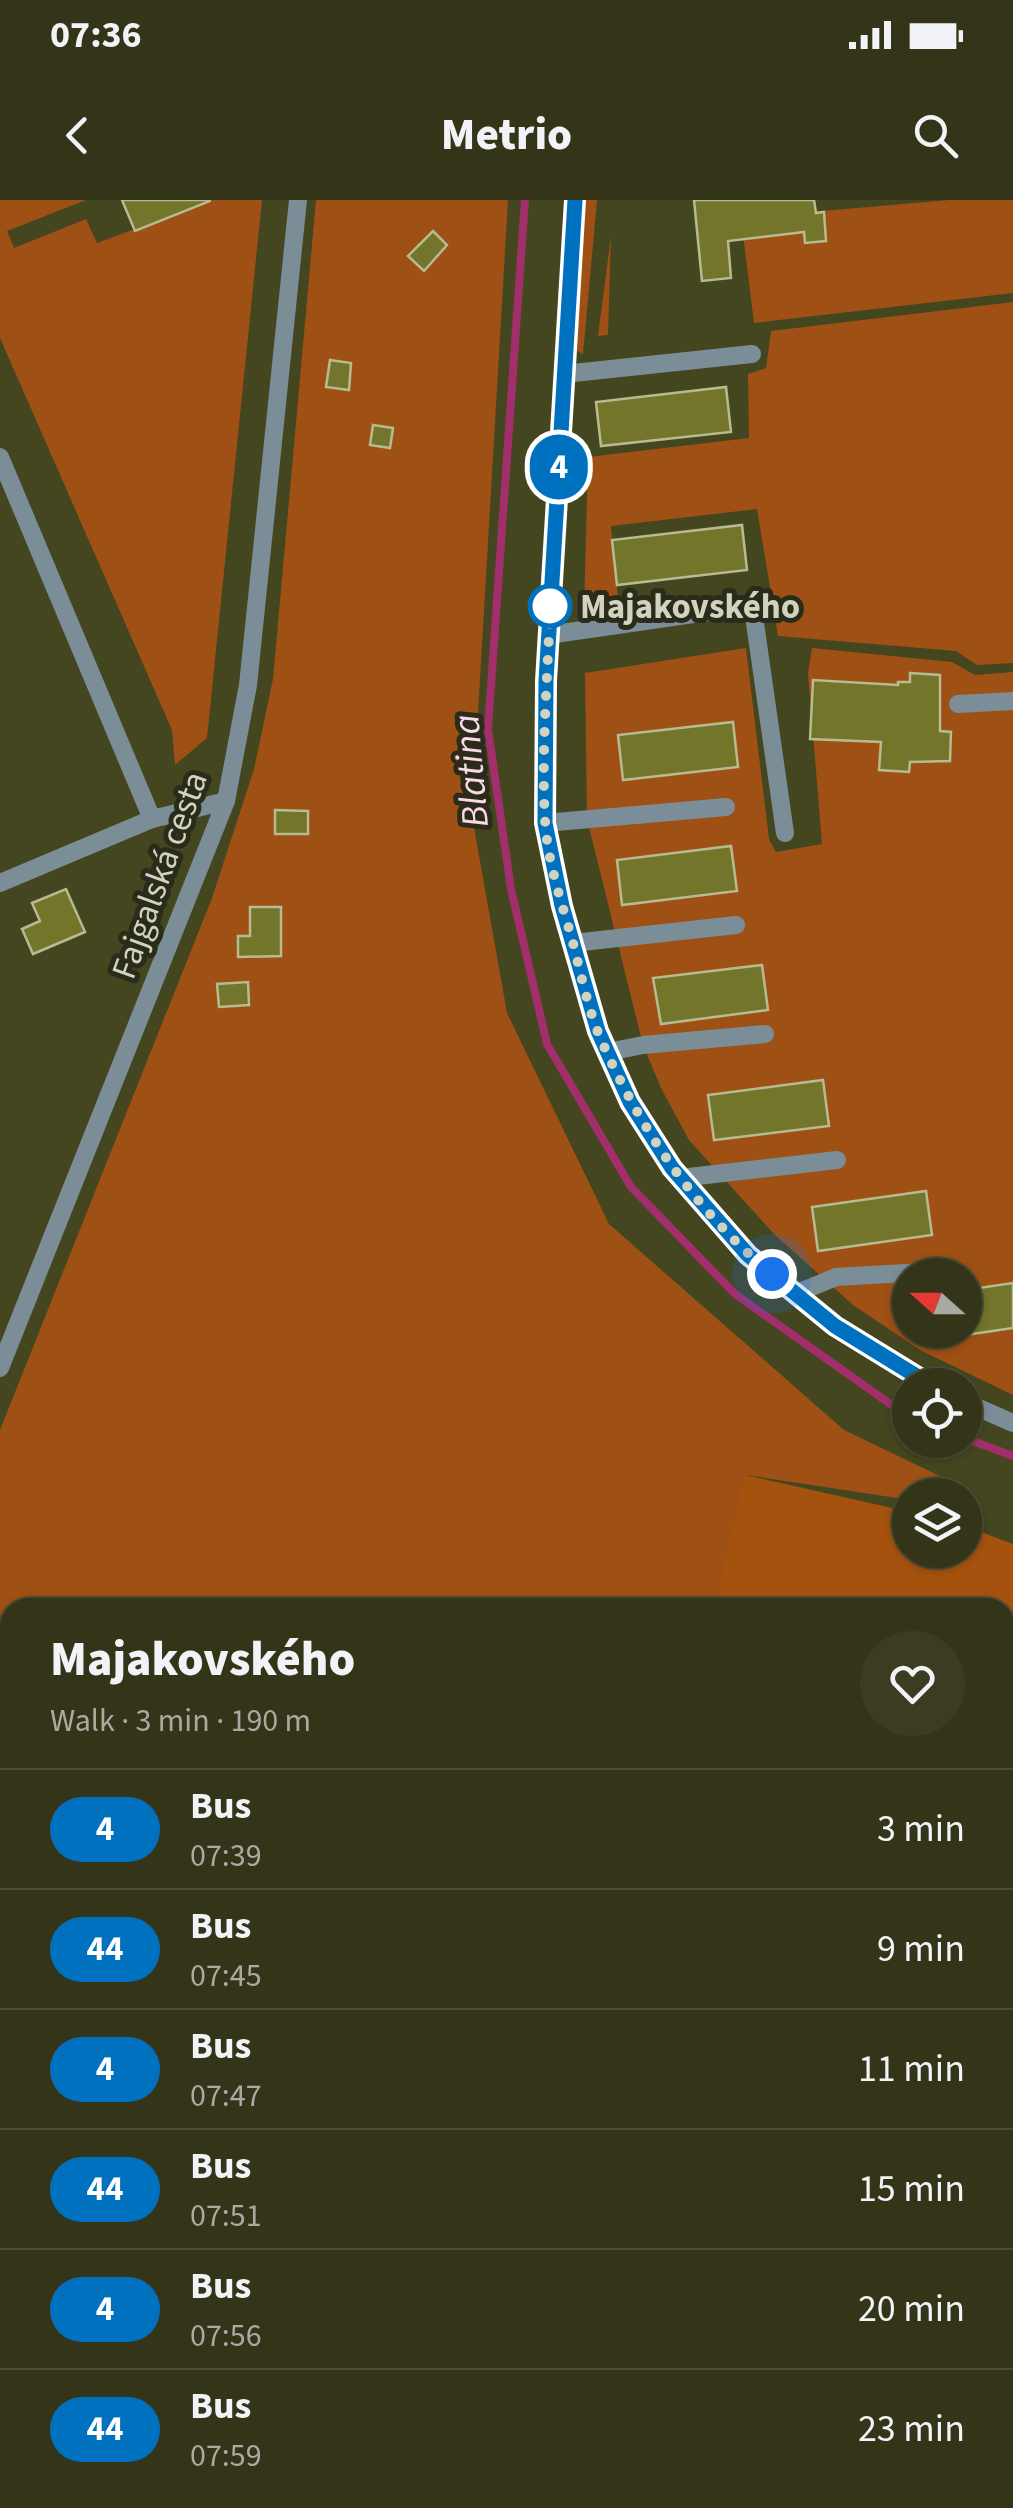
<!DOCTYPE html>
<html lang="en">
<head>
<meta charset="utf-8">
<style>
	body { margin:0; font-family:"Source Sans 3",sans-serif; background:#3b3c21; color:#f1f3f6; height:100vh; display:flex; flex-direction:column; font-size:38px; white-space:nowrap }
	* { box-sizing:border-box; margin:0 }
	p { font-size:32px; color:#a9aaa2 }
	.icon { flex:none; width:55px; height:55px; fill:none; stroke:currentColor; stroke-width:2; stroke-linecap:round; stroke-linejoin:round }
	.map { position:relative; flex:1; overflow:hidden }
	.side { position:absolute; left:0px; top:1398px; width:1015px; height:912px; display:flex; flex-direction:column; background:#333418; border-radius:30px 30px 0 0; box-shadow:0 2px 8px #0004,0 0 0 2px #4e4f37 }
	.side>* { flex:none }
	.badge { padding:0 20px; border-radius:32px; font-size:35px; line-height:65px }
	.needle { width:65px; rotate:291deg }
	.fabs { position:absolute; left:892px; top:1058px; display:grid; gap:20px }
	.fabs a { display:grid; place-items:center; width:90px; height:90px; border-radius:50%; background:#333418; box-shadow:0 2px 8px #0004,0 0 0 2px #4e4f37; font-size:50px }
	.you { position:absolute; width:50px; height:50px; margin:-25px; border:8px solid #fff; border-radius:50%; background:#1a73e8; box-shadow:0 0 0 15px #1a73e833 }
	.map>.badge { position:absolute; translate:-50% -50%; box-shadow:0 0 0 5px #fff }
	.round { display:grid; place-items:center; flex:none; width:105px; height:105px; border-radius:52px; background:#3b3c21 }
	.head { display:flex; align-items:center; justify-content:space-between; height:170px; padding:0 50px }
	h1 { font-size:48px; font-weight:800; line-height:75px }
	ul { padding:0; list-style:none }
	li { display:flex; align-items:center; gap:30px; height:120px; padding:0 50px; border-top:2px solid #4e4f37 }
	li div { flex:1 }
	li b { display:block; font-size:38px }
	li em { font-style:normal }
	li .badge { min-width:110px; font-weight:700; text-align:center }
	.status { display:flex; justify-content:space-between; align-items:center; height:70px; padding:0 50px; background:#333418; direction:ltr }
	.status svg { height:28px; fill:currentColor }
	header { display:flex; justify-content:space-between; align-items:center; height:130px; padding:0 50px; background:#333418; font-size:45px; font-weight:800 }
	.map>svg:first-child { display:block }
	.green { fill:#9f5014; fill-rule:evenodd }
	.forest { fill:#a5520e }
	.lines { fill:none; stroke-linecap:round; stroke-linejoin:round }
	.stream { stroke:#a32e6c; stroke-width:8 }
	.building { fill:#72752a; stroke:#b8bb91; stroke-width:2.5 }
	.minor { stroke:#7b8d97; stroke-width:18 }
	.line-casing { stroke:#fff; stroke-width:22 }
	.line { stroke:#0071bf; stroke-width:15 }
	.walk { stroke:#d1d3be; stroke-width:10; stroke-dasharray:0 18 }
	.stop-dot { fill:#fff; stroke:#0071bf; stroke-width:5 }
	.labels { text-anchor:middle; stroke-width:10; stroke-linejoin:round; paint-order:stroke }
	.stop-label { font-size:35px; font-weight:bold; fill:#d1d3be; stroke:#2a2b1a; text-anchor:start }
	.street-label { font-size:35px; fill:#d1d3be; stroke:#2a2b1a }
	.water-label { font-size:38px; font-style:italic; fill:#f9d9e6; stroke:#2a2b1a }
</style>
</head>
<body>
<div class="status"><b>07:36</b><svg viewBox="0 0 49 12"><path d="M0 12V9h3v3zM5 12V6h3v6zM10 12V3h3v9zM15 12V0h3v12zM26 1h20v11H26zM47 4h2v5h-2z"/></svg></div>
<header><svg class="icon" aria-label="back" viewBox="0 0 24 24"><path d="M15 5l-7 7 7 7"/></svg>Metrio<svg class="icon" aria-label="search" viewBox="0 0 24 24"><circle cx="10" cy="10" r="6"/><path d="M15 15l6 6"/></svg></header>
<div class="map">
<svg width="1013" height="2308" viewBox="0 0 1013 2308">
	<rect width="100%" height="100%" fill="#444620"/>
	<!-- green -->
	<g class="green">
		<path d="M0,0h86l-79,31 7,17 72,-29 11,24 116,-43h49l-55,538 -32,27 -3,-35 -172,-392z"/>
		<path d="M316,0h192l-36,616 35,197 102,211 235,206 102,49 -4,16h-32v5l-164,-25 -32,132 -704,1v192l-10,-1v-369l212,-532 42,-129 19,-90z"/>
		<path d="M583,0h14l-14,154 -8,-4z"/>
		<path d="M949,0h64v93l-259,30 -13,-105z"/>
		<path d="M611,36l-3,99 -10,1z"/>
		<path d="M1013,102v361l-36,2 -21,-14 -178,-15 -21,-127 -146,17 8,84 -35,2 4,-155 161,-19 -1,-64 18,-6 5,-37z"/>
		<path d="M746,448l23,191 7,13 46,-8 -14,-171 4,-25 140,14 23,13 38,-3v723l-93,-45 -67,-45 -79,-71 -85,-94 -28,-52 -18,-43 -56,-226 -2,-146zM910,1075h55v55h-55z"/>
	</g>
	<!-- forest -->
	<path class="forest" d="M745,1275l165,37v38h55v-24l48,18v339l-8,-1v-274l-291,-1z"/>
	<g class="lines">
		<!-- stream -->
		<g class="stream">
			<path d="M525,0l-37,529 23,160 36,155 84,143 104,107 175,124"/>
			<path d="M965,1238l48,18"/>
			<path d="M0,1585h10"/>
			<path d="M1005,1671h8"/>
		</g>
	</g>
	<!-- building -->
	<g class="building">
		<path d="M122,0h88v1l-75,30z"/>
		<path d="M694,0h120l2,13 8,-1 2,29 -21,2 -1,-11 -76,9 3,37 -29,3z"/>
		<path d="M433,31l14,14 -23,26 -16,-15z"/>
		<path d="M330,160l21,3 -2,27 -23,-3z"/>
		<path d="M726,187l5,45 -130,14 -5,-44z"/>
		<path d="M373,225l20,3 -3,20 -20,-3z"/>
		<path d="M742,325l5,45 -130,15 -5,-45z"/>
		<path d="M910,473l30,2v56l11,1 -1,29 -40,1 -1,10 -30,-2 2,-28 -71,-3 3,-59 85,5v-3h12z"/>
		<path d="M733,522l5,45 -115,13 -5,-45z"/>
		<path d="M275,610l33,1v23h-33z"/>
		<path d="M731,646l6,45 -115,14 -5,-45z"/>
		<path d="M66,689l19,43 -52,22 -11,-25 18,-8 -8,-18z"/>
		<path d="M250,707h31v49l-43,1v-21h12z"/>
		<path d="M762,765l6,45 -107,14 -8,-46z"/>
		<path d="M248,782l1,23 -30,2 -2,-23z"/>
		<path d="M823,880l6,46 -115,14 -6,-45z"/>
		<path d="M926,991l6,44 -114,16 -6,-44z"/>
		<path d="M1013,1083v45l-48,7v-45z"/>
	</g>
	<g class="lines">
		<!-- minor -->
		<g class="minor">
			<path d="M575,0l-29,481 -1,142 17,84 36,124 32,71 42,67 76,86 87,71 96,59"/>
			<path d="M564,174l188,-20"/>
			<path d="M0,257l152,362"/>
			<path d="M548,435l194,-28 12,9 31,217"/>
			<path d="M958,504l55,-3"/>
			<path d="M545,623l181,-16"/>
			<path d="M0,683l152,-64 74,-18"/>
			<path d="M573,743l163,-18"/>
			<path d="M608,852l35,-7 122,-11"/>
			<path d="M680,978l157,-18"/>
			<path d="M795,1094l41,-17 87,-5"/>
			<path d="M0,1168l226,-567 22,-116 50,-485"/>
			<path d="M965,1202l48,21"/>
		</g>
	</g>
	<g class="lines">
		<!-- line casing -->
		<g class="line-casing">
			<path id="line" d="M575,0l-29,481 -1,142 17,83 36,125 32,71 42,66 76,87 87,71 96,59"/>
		</g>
		<!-- line -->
		<use href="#line" class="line"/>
		<!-- walk -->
		<path class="walk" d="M550,406c-2,70 -9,143 -5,214 2,39 16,81 27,119 8,31 15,66 27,96 39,91 96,176 173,239"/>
	</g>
	<!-- markers -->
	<circle class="stop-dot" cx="550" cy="406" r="20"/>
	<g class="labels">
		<!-- stop labels -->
		<g class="stop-label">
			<text x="580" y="418">Majakovského</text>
		</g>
		<!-- street labels -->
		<g class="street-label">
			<text transform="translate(159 675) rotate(-70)" y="12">Fajgalská cesta</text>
		</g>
		<!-- water labels -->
		<g class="water-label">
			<text transform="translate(470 571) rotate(-95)" y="13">Blatina</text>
		</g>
	</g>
</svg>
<div class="fabs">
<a><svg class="needle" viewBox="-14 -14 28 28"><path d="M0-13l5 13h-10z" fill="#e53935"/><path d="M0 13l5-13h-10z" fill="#a9aaa2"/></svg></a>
<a><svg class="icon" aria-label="locate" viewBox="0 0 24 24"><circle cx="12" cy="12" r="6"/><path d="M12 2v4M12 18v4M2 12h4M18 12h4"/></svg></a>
<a><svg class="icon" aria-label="layers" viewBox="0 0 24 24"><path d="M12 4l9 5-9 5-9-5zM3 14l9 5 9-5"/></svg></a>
</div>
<div class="you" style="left:772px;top:1074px"></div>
<b class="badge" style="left:559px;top:267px;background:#0071bf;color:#fff">4</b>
<section class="side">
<div class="head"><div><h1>Majakovského</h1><p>Walk · 3 min · 190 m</p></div><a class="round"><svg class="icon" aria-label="heart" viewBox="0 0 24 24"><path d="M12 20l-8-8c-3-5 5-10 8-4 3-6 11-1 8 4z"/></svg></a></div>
<ul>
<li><span class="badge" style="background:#0071bf;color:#fff">4</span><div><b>Bus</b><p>07:39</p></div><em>3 min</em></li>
<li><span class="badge" style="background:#0071bf;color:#fff">44</span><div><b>Bus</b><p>07:45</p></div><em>9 min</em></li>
<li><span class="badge" style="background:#0071bf;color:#fff">4</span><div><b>Bus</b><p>07:47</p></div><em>11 min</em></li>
<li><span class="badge" style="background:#0071bf;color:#fff">44</span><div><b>Bus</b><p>07:51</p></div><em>15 min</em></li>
<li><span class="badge" style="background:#0071bf;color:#fff">4</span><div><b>Bus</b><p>07:56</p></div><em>20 min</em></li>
<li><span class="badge" style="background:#0071bf;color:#fff">44</span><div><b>Bus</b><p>07:59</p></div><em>23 min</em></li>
</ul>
</section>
</div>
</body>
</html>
